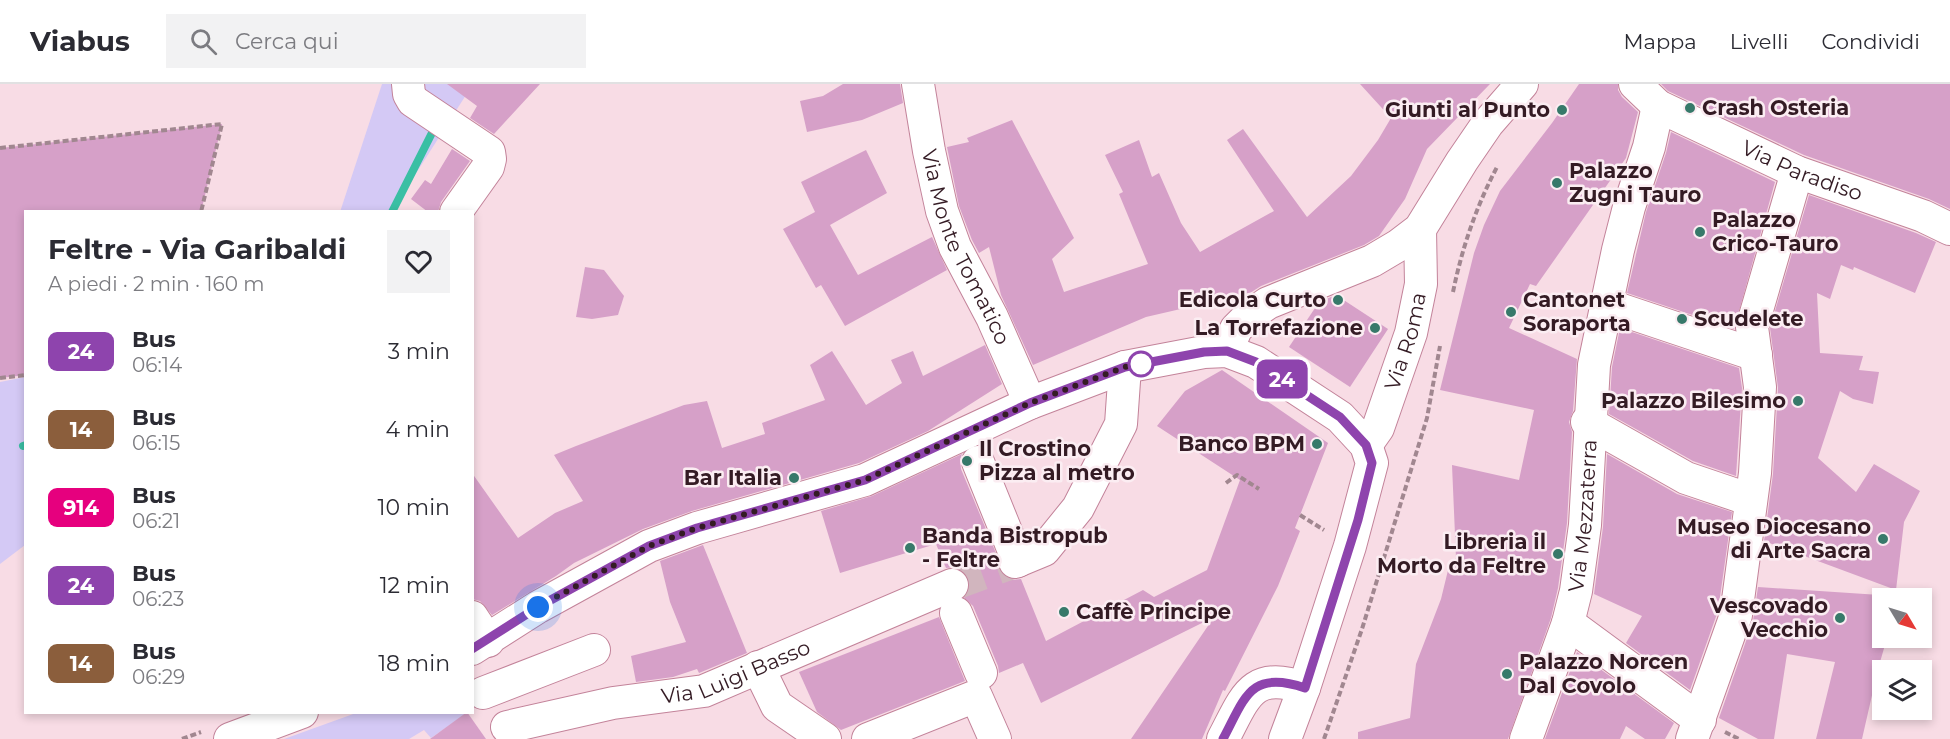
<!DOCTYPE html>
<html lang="it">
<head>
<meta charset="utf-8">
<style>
	body { margin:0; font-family:Montserrat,sans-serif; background:#f2f2f3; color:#2b2b33; height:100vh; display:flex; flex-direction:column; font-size:22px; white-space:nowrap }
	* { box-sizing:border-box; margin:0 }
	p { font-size:20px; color:#7c7c81 }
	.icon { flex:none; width:33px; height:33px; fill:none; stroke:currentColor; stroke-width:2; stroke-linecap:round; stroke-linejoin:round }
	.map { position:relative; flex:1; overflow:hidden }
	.side { position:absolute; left:24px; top:126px; width:450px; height:504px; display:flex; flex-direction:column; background:#fff; border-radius:0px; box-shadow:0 3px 9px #0003 }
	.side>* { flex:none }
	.badge { padding:0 12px; border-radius:9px; font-size:21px; line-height:39px }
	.needle { width:39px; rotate:128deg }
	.tools { position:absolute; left:1872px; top:504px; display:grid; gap:12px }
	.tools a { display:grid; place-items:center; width:60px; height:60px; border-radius:0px; background:#fff; box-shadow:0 3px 9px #0003; font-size:30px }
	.you { position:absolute; width:30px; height:30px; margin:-15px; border:4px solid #fff; border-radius:50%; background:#1a73e8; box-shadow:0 0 0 9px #1a73e833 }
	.map>.badge { position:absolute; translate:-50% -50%; box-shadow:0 0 0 3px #fff }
	.round { display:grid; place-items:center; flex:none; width:63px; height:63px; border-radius:0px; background:#f2f2f3 }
	.head { display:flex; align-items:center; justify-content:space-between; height:102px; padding:0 24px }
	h1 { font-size:28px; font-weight:700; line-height:45px }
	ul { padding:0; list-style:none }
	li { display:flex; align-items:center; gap:18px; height:78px; padding:0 24px }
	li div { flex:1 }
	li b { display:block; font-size:22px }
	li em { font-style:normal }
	li .badge { min-width:66px; font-weight:700; text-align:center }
	header { display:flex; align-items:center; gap:36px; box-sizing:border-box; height:84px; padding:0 30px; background:#fff; border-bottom:2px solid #e1e1e2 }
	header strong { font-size:28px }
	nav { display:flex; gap:33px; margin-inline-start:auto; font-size:21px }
	.search { width:420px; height:54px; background:#f2f2f3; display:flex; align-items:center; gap:15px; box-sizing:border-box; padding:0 21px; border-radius:0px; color:#7c7c81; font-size:22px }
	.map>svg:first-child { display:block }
	.green { fill:#d4c9f5 }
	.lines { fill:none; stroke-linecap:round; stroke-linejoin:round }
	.stream { stroke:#3abfa4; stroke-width:8 }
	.building { fill:#d6a0c8 }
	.minor-tunnel { stroke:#d1b5be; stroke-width:32; stroke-dasharray:32 16; stroke-linecap:butt }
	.minor-casing { stroke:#c3839a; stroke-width:34 }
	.path { stroke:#a18790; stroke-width:4; stroke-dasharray:6 3; stroke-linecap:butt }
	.minor { stroke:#fff; stroke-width:32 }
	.line-casing { stroke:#fff; stroke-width:14 }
	.line { stroke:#8e44ad; stroke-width:9 }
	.walk { stroke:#341b24; stroke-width:6; stroke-dasharray:0 10.8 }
	.poi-dot { fill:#37796a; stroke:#fbedf2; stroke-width:2 }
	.stop-dot { fill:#fff; stroke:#8e44ad; stroke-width:3 }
	.labels { text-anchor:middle; stroke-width:5; stroke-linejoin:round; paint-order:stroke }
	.poi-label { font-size:21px; font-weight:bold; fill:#341b24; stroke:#fbedf2; text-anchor:start }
	.street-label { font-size:21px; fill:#341b24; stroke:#fbedf2 }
</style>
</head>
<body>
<header>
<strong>Viabus</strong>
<div class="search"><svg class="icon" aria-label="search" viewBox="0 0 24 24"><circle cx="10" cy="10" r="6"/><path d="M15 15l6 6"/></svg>Cerca qui</div>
<nav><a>Mappa</a><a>Livelli</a><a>Condividi</a></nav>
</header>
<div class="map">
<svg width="1950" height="655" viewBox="0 0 1950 655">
	<rect width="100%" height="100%" fill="#f8dce5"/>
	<!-- green -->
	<g class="green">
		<path d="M382,0h91l-81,127 -52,1z"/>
		<path d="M25,293v168l-25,19v-182z"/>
		<path d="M356,629h111l-36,25 -7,-8 -15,9h-125z"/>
	</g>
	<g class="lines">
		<!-- stream -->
		<g class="stream">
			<path d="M392,128l44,-87"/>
			<path d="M23,362l3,-1"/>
		</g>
	</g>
	<!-- building -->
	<g class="building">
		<path d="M447,0h93l-46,50 -24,-16 7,-12z"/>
		<path d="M843,0h57l3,19 -41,17 -55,12 -7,-31 23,-5z"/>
		<path d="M1360,0h130l-63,65 -22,50 -26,37 -15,9 -103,41 -11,7 -104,24 -113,48 -32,-70 -12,-48 -10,6 -7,-13 -13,-34 -12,-59 22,-5 -2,-4 45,-18 62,118 -22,21 12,33 84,-28 -29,-70 4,-2 -18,-37 34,-15 13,37 7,-4 22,50 19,29 74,-41 -47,-71 16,-11 64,88 44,-41 27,-36 13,-22z"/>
		<path d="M1579,0h39v6l4,7 16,15 -12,46 -90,128 -6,-2 -21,44 68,31 -4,52 -4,11 3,10 -5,91 -9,65 -7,30 -43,121h-150v-7l52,-14 6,-54 25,-65 9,-37 6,-4 -4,-93 67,15 15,-70 -94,-20 34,-137 10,-28 16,-34 52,-68z"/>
		<path d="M1661,0h289v125l-21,-10 -125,-44 -136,-64z"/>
		<path d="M222,40l-21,88h-175v163l-26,3v-230z"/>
		<path d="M1671,48l104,50 -41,147 -107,-36 19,-81 20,-59z"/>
		<path d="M452,65l18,12 -29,41 -3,10h-10l-17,-13 14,-19 6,4z"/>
		<path d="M866,66l21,43 -57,32 28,50 74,-38 15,33 -102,56 -24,-41 -5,3 -33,-59 32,-17 -14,-30z"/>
		<path d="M1809,111l107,38 20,9 -21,51 -61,-26 -1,3 -12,-5 -11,34 -13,-6 3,60 43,3 -4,14 20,2 -6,32 -20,-5 -13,-8 -22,67 38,34 18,-28 46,27 -16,31 -8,68 -132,-49 9,-67 5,-86 -8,-60z"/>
		<path d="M585,183l19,3 20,26 -6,19 -26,4 -16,-2z"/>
		<path d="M1336,211l52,34 -38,58 -61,-40 30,-45z"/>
		<path d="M1620,244l119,40 3,20 -6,88 -43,-15 -84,-47 3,-47z"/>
		<path d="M985,261l17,39 -74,47 -69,32 -167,48 -49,18 -69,34 -18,13 -64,39 -12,-14 -8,-2v-126l46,65 37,-25 28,-12 -29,-46 22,-9 108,-41 23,-4 15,47 43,-14 -3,-11 63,-23 -15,-35 22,-14 34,54 36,-22 -11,-23 22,-9 10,25z"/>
		<path d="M1222,286l106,73 -33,85 5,3 -22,55 -53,105 -2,-1 -21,49h-71l83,-122 -173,86 -18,-40 -24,10 -1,-7 -25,-60 -9,-8 6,-10 -2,-11 -6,-7 -7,-3 -9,1 -10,-24 -96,29 -19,-62 51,-15 90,-42 -2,6 1,9 37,89 1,11 6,8 7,3 9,-1 25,62 97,-51 11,7 53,-27 33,-90 -83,-54 28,-35z"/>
		<path d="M1607,370l70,40 55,18 -14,99 -28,79 -64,-47 16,-27 -48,-22 9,-67z"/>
		<path d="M703,461l44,108 -48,20 -2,-4 -24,8 -37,5 -5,-26 55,-14 -16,-40 -10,-41z"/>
		<path d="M1758,503l137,9v2h-13v40h5l-9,31 -16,70h-46l19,-77 -48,-8 -13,85h-16l-39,-21 34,-97z"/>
		<path d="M939,533l26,64 -124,49 -24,-18 -18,-40z"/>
		<path d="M1577,568l97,71 -9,16h-20l-19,-13 -6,13h-75z"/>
		<path d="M467,628l19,27h-56z"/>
	</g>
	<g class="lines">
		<!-- minor-tunnel -->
		<path class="minor-tunnel" d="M952,501l63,-23"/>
		<!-- minor casing -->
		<g class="minor-casing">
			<g id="minor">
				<path d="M408,0l1,10 4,7 76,51 1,7 -2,8 -32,45"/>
				<path id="s1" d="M918,0l11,67 13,60 13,36 37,70 38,86"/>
				<path id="s2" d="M1635,0l23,22 139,66 126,44 27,13"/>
				<path d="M1607,221l149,50"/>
				<path d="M1227,267l9,-22 13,-13 19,-13 104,-42 27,-16 21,-16 42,-68 26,-38 34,-39"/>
				<path d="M1587,338l99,56 65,22"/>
				<path id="s3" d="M1366,361l12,-17 33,-95 10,-49 -1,-55"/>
				<path d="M978,378l40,99"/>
				<path d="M1015,478l29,-12 34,-42 43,-84 4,-57"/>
				<path d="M956,529l25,60"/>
				<path d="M472,533l16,24"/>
				<path d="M1568,539l132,97"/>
				<path d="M472,565l66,-42 111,-61 48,-18 168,-48 165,-77 95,-36 79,-15 23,-1 29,11 84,55 26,28 6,18 -22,83 -46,142 -19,51"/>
				<path d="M758,583l19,39 48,33"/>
				<path d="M483,609l111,-43"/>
				<path id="s4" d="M507,643l106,-24 91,-12 248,-106"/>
				<path d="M230,655l72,-27"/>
				<path d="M868,655l108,-43 19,43"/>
				<path d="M1223,655c22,-41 28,-70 81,-51"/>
				<path id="s5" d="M1526,655l42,-116 8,-32 9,-66 9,-160 24,-115 11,-43 20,-60 9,-41"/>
				<path d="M1692,655l44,-124 19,-142 5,-86 -8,-60 45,-155"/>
			</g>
		</g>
		<!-- path -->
		<g class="path">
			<path d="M0,64l222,-24 -21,88"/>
			<path d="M1453,208c9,-44 23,-85 44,-125"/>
			<path d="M0,294l26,-3"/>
			<path d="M1226,399l11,-8 22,14"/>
			<path d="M1300,431l24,15"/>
			<path d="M1725,648l14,7"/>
			<path d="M182,655l19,-7"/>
			<path d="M1324,655l38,-110 65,-211 13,-72"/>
		</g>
		<!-- minor -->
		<use href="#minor" class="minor"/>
	</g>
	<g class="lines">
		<!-- line casing -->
		<g class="line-casing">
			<path id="line" d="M472,565l66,-42 111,-61 48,-18 168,-48 165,-77 95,-36 79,-15 23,-1 29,11 84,55 26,28 6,18 -14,57 -53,168c-55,-19 -60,10 -82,51"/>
		</g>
		<!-- line -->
		<use href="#line" class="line"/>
		<!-- walk -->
		<path class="walk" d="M538,523l111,-61 48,-18 168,-48 165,-77 95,-36 17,-4 -1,1"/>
	</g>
	<!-- markers -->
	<g class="poi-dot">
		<circle cx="1690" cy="24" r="6"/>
		<circle cx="1562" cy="26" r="6"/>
		<circle cx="1557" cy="99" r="6"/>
		<circle cx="1700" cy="148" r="6"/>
		<circle cx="1338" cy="216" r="6"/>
		<circle cx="1511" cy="228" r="6"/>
		<circle cx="1682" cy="235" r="6"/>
		<circle cx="1375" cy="244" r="6"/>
		<circle cx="1798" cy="317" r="6"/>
		<circle cx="1317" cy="360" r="6"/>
		<circle cx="967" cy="377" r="6"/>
		<circle cx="794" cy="394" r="6"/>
		<circle cx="1883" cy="455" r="6"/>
		<circle cx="910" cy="464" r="6"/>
		<circle cx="1558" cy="470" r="6"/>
		<circle cx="1064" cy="528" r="6"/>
		<circle cx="1840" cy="534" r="6"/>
		<circle cx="1507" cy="590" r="6"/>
	</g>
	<circle class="stop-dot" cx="1141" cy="280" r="12"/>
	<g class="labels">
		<!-- poi labels -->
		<g class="poi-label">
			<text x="1702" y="31">Crash Osteria</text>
			<text x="1550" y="33" text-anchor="end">Giunti al Punto</text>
			<text x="1569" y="94">Palazzo<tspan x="1569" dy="24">Zugni Tauro</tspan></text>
			<text x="1712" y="143">Palazzo<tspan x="1712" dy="24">Crico-Tauro</tspan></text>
			<text x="1326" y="223" text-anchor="end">Edicola Curto</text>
			<text x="1523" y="223">Cantonet<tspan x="1523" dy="24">Soraporta</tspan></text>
			<text x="1694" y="242">Scudelete</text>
			<text x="1363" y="251" text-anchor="end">La Torrefazione</text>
			<text x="1786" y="324" text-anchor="end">Palazzo Bilesimo</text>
			<text x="1305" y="367" text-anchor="end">Banco BPM</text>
			<text x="979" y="372">Il Crostino<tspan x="979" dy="24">Pizza al metro</tspan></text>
			<text x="782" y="401" text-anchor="end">Bar Italia</text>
			<text x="1871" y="450" text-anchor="end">Museo Diocesano<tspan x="1871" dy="24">di Arte Sacra</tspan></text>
			<text x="922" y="459">Banda Bistropub<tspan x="922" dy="24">- Feltre</tspan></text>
			<text x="1546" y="465" text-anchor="end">Libreria il<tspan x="1546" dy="24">Morto da Feltre</tspan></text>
			<text x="1828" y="529" text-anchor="end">Vescovado<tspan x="1828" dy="24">Vecchio</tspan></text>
			<text x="1076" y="535">Caffè Principe</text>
			<text x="1519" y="585">Palazzo Norcen<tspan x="1519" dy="24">Dal Covolo</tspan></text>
		</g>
		<!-- street labels -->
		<g class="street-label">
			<text dy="7" stroke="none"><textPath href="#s2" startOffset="190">Via Paradiso</textPath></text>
			<text dy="7" stroke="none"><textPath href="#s1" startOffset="171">Via Monte Tomatico</textPath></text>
			<text dy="7" stroke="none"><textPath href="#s3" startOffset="112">Via Roma</textPath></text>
			<text dy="7" stroke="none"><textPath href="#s5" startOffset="232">Via Mezzaterra</textPath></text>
			<text dy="7" stroke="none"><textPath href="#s4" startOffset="236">Via Luigi Basso</textPath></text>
		</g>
	</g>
</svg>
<div class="tools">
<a><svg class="needle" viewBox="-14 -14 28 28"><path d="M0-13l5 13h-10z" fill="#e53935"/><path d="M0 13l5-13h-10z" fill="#7c7c81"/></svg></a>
<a><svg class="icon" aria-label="layers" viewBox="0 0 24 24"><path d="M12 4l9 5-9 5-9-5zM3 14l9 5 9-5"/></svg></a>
</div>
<div class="you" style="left:538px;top:523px"></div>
<b class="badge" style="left:1282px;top:295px;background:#8e44ad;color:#fff">24</b>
<section class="side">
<div class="head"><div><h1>Feltre - Via Garibaldi</h1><p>A piedi · 2 min · 160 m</p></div><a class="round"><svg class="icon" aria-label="heart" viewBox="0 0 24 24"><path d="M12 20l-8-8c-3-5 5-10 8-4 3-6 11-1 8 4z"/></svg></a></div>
<ul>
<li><span class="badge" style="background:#8e44ad;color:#fff">24</span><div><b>Bus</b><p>06:14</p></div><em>3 min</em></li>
<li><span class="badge" style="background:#8b5e3c;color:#fff">14</span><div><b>Bus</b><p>06:15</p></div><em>4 min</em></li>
<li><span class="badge" style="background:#e6007e;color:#fff">914</span><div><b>Bus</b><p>06:21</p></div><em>10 min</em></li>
<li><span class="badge" style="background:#8e44ad;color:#fff">24</span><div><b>Bus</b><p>06:23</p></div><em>12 min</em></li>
<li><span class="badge" style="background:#8b5e3c;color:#fff">14</span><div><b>Bus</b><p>06:29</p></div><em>18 min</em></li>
</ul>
</section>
</div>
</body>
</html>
